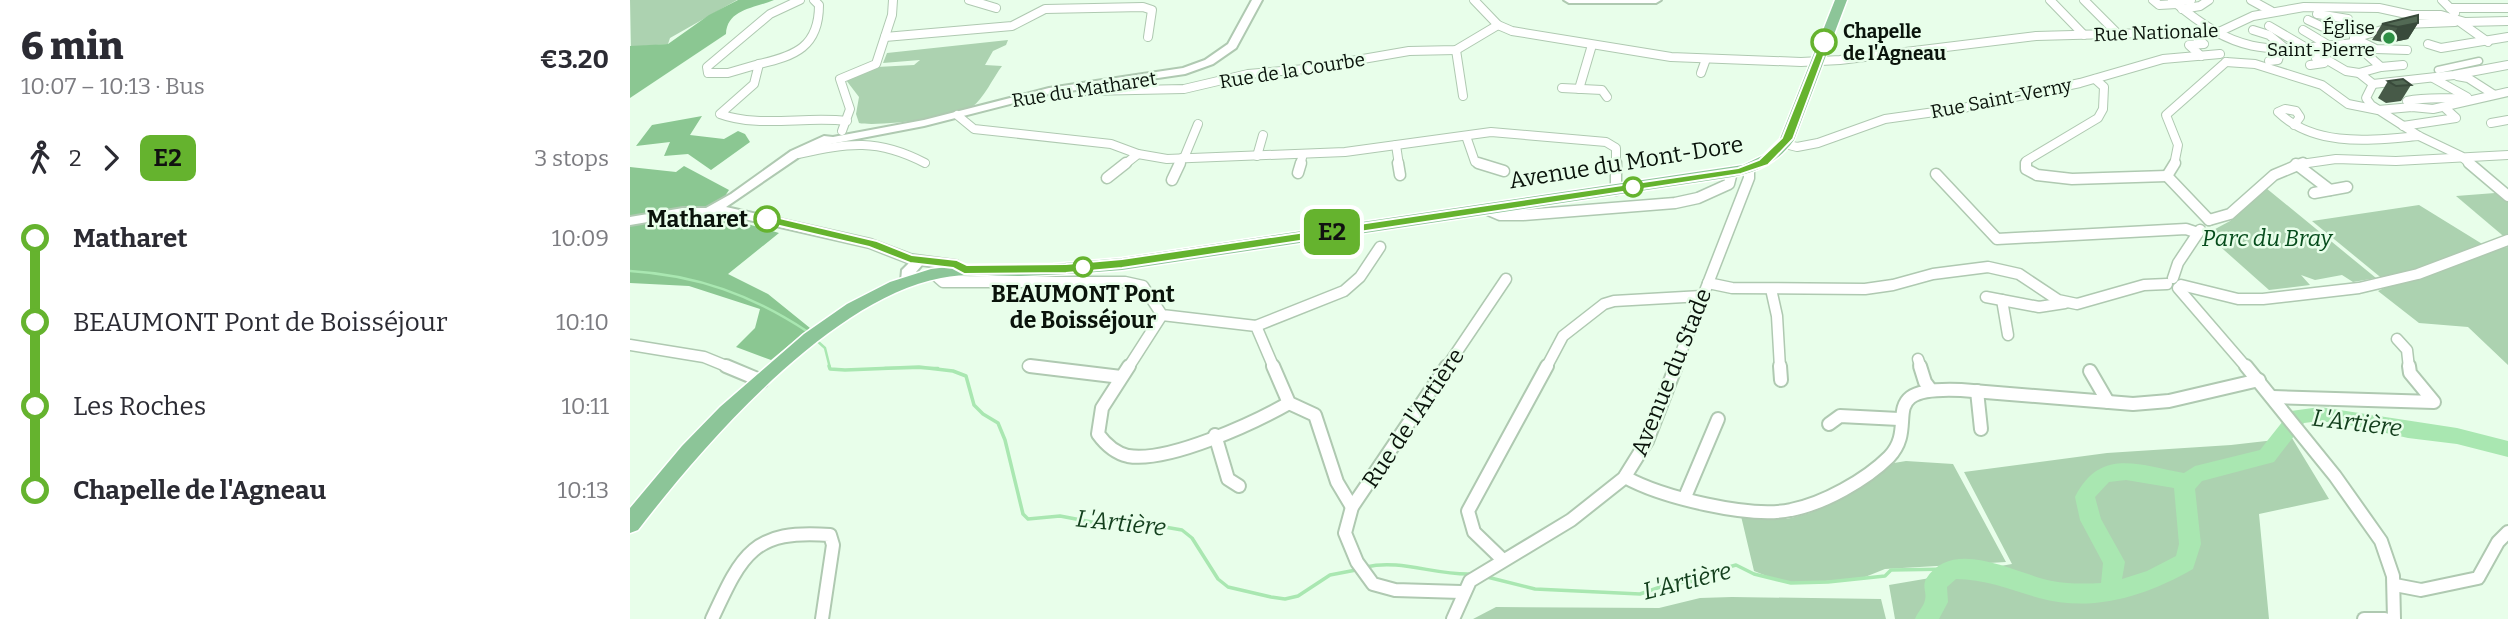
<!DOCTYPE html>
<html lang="en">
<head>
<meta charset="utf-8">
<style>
	body { margin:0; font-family:Bitter,serif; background:#f7f7f7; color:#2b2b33; height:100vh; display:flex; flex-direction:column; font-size:26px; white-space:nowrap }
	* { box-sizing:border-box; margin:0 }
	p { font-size:23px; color:#7c7c81 }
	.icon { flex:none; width:38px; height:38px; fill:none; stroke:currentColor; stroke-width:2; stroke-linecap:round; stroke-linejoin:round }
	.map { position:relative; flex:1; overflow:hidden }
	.panel { display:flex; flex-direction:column; background:#fff; width:630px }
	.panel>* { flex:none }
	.badge { padding:0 14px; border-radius:10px; font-size:24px; line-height:46px }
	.map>.badge { position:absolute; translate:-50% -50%; box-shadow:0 0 0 4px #fff }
	.legs { display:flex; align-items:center; gap:10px; height:77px; padding:0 21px; font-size:23px }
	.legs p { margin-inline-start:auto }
	.headline { display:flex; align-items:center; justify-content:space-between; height:119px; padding:0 21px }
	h1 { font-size:38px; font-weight:800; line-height:52px }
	ul { padding:0 21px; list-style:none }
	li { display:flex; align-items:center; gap:24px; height:84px; font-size:26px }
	li i { display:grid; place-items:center; width:10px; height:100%; margin:0 9px; background:currentColor }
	li i::after { content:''; width:18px; height:18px; margin:-9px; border:5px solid; border-radius:50%; background:#fff }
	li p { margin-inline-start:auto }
	li:first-child i { background:linear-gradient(#0000 50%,currentColor 0) }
	li:last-child i { background:linear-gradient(currentColor 50%,#0000 0) }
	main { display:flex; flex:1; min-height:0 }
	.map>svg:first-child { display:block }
	.green { fill:#acd2b0 }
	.forest { fill:#8bc792 }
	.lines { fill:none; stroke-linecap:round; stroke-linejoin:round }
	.stream-far1 { stroke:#a9e7b1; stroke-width:2.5 }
	.stream { stroke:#a9e7b1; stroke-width:3.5 }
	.river { fill:#a9e7b1; fill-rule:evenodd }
	.pedestrian-casing { stroke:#afc9b1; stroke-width:9 }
	.minor-far2-casing { stroke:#afc9b1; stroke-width:10 }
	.minor-far1-casing { stroke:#afc9b1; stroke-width:13 }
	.minor-casing { stroke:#afc9b1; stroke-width:16 }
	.tertiary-casing { stroke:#afc9b1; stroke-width:4 }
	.primary-casing { stroke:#fff; stroke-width:3 }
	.pedestrian { stroke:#fff; stroke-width:6 }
	.minor-far2 { stroke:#fff; stroke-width:8 }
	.minor-far1 { stroke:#fff; stroke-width:10 }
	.minor { stroke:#fff; stroke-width:12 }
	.tertiary { fill:#fff; fill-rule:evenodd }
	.primary { fill:#8cc598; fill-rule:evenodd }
	.wall { fill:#475a48 }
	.shaded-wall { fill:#394a3b }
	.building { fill:#526954; stroke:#394a3b; stroke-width:2 }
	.line-1 { fill:#65b32e; stroke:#fff; stroke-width:2 }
	.poi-dot { fill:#2c8f43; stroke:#e8feea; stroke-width:2.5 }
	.stop-1-dot { fill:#fff; stroke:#65b32e; stroke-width:3.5 }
	.labels { text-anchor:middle; stroke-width:5; stroke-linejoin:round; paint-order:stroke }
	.far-poi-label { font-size:19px; fill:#0a130b; stroke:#e8feea; text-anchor:end }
	.far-stop-label { font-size:19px; font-weight:bold; fill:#0a130b; stroke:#e8feea; text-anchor:start }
	.far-street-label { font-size:19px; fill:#0a130b; stroke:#e8feea }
	.street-label { font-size:23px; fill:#0a130b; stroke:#e8feea }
	.stop-label { font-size:23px; font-weight:bold; fill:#0a130b; stroke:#e8feea; text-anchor:end }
	.park-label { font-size:23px; font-style:italic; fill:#064c1c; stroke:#e8feea }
	.water-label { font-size:24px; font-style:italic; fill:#123e1c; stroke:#e8feea }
</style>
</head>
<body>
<main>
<section class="panel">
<div class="headline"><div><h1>6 min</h1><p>10:07 – 10:13 · Bus</p></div><b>€3.20</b></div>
<div class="legs"><svg class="icon" aria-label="walk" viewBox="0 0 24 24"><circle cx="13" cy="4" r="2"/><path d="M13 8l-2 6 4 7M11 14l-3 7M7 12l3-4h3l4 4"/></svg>2<svg class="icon" aria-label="forward" viewBox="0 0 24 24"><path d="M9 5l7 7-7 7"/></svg><b class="badge" style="background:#65b32e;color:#111">E2</b><p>3 stops</p></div>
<ul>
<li><i style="color:#65b32e"></i><b>Matharet</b><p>10:09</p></li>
<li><i style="color:#65b32e"></i><span>BEAUMONT Pont de Boisséjour</span><p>10:10</p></li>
<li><i style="color:#65b32e"></i><span>Les Roches</span><p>10:11</p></li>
<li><i style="color:#65b32e"></i><b>Chapelle de l'Agneau</b><p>10:13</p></li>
</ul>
</section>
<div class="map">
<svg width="1878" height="619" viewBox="0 0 1878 619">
	<rect width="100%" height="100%" fill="#e8feea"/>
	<!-- green -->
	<g class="green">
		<path d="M0,0h107l-67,38 -2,6 -37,3z"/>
		<path d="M378,40l-2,5 -13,6 -8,14 17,1c-9,12 -18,32 -30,41 -13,10 -95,20 -113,16l-3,-9 3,-17 -13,-17 31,-13 37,-2 6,-5 -37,3 4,-10z"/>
		<path d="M1636,188l110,90 -23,4 -11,-7 -27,5 -14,-5 9,10 -41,5 -63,-56 24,-13z"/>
		<path d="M1878,192v48l-52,-44z"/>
		<path d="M1789,205l73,45 16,-3v118l-40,-38 -49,-4 -41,-32 12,-6 -78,-64z"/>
		<path d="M1662,438l37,61 -70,15 10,105h-374l-6,-34 123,-21 -48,-92 143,-19 124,-8z"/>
		<path d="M1276,461l47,3 53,98 -121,7 -25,10 -53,3h-25l-28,-11 -13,-55 46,3 23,-6 84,-50z"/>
		<path d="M1102,597l149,2 5,20h-413l23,-12 163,1 41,-10z"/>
	</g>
	<!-- forest -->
	<g class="forest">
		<path d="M108,0h36c-19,8 -47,9 -48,34l-96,64v-52l38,-2 41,-29z"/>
		<path d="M72,116l-12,19 34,4 14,-8 7,3 5,8 -39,28 -23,-16 -24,2 6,-14 -34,4 16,-21z"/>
		<path d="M54,166l45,24 -16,24 66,19 -51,41 40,20 42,34 -39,32 -35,-13 19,-19 5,-19 -71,-23 -59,-3v-116l46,5z"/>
	</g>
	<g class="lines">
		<!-- stream-far1 -->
		<g class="stream-far1">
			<path d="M0,271c67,4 122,24 178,61"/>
			<path d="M185,339l10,9 5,20"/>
			<path d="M255,368h53"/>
		</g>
		<!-- stream -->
		<g class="stream">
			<path d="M199,366l1,3 15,1 74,-3 34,4 13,5 8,29 9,9 15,9 7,17 18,74 5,5 32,-3 37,7 33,-2 52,9 10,8 26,41 10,8 43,10 14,2 13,-3 32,-21 26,-5"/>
			<path d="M736,567c34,-8 69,8 104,7"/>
			<path d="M857,577l48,12 105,5 29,-10 26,-3 9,-7 32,-9 18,9 37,9 37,-1 57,-6 6,-6 60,-1"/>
		</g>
		<!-- river -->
		<path class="river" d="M1690,407l137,21 51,13v16l-51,-13 -49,-6 -53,-12 -35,-5 -16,2 -30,39 -72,19 -7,8 6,55 -8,25c-47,27 -100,44 -154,29 -28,-8 -54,-19 -83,-19l-9,8 1,15 -9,17h-24c2,-6 9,-13 10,-19 2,-7 -3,-13 1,-21 27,-43 90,-5 126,2 16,3 32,3 49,2l2,-20 -23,-43 -5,-23c25,-50 64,-32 109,-24l11,-7 65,-16 31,-39zM1496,480l48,8 5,56 -3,12 -29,15 -25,8 3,-17 -24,-43 -6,-22 14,-15z"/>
		<!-- pedestrian casing -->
		<g class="pedestrian-casing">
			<path id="pedestrian" d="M1808,70l41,-9"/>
		</g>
		<!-- minor-far2 casing -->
		<g class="minor-far2-casing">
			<g id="minor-far2">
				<path d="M170,0l-30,14 -63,53 1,6h20l31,-9 -5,20 -34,30c37,14 86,2 127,7"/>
				<path d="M339,0l27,8"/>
				<path d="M844,0l24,25 14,6 159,26 130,5 39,-2 196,-24 185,-5 32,-15 51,-9 75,1 32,7h30l24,7 43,-1"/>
				<path d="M1420,0l34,35"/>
				<path d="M1454,0l32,32"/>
				<path d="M1523,0l6,5 18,-1"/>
				<path d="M1542,0c69,59 98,51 182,43"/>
				<path d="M1621,0l20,11"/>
				<path d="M1812,0l13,13"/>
				<path d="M1545,2l16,-2"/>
				<path d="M1820,8h58"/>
				<path d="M1552,9l18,-3 9,-6"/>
				<path d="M1687,14l31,5"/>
				<path d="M1678,20l15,7 25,1"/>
				<path d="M1830,22l28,20"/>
				<path d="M1775,24l50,-2"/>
				<path d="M1639,26l77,45 13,2"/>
				<path d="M1623,30l16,5 17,14"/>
				<path d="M1673,30l25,15"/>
				<path d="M1560,32l14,12 -15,1 12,11"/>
				<path d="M255,37l127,-11 33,-17 98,-2 9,3 -4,27"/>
				<path d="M1724,38l35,-10"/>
				<path d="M1724,38l22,11 31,1"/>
				<path d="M1724,43l27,24 -22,6 14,11"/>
				<path d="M1798,44l13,4 67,-11"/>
				<path d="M826,50l7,46"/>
				<path d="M1639,61l9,-1 3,-11"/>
				<path d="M1596,62l29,2 67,21 26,19 30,6 34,-3 21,2 75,-17"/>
				<path d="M129,64c36,-8 60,-17 60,-59l-5,-5"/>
				<path d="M1680,65l14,-2 -8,-5"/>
				<path d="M1751,67l22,-2"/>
				<path d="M1071,73l5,-14"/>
				<path d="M1827,76l11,2 25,16"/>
				<path d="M1803,78l34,19"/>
				<path d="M1743,84l-7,14 5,7 48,31 42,20 10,9"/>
				<path d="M1743,84l81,-9 54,-10"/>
				<path d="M451,87l6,4 97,-2 64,-15 57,-5 104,-18 47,-1 42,-25"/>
				<path d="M932,88l40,2 5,7"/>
				<path d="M949,89l13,-44"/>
				<path d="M1782,107l-5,-6c18,-4 33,-2 51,-3"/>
				<path d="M327,115l17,14 137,15 27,10 -14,11"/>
				<path d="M1861,123l17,-3"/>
				<path d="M1664,125l6,-8 -4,-6 -11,-2 -7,3c37,36 93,28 141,24"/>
				<path d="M1773,126l53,-8 -12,-11"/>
				<path d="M212,131l8,-22 -10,-30 36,-15 16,-49 1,-15"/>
				<path d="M836,136l9,26 9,3"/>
				<path d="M1155,144l12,3 21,-4 67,-24 78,-11 117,-25 83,-24 57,-5"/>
				<path d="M766,145l3,20"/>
				<path d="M168,154c51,-11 79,-16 127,9"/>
				<path d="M508,154l29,5 178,-7 146,-20 115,10 10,6v17"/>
				<path d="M627,156l6,-21"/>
				<path d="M554,158l14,-34"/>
				<path d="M549,165l3,-7"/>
				<path d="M670,165l3,-11"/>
				<path d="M1396,165v-4l72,-43 5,-9 1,-22 -9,-8"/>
				<path d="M1544,165l4,-20 -12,-30 60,-53"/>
				<path d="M1664,165l42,-6 60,2 112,-6"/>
			</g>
		</g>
		<!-- minor-far1 casing -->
		<g class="minor-far1-casing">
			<g id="minor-far1">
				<path d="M768,163l2,12"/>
				<path d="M848,163l26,8"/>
				<path d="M986,163v27"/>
				<path d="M1396,163v6l11,6 35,4 95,-3"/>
				<path d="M1839,163l39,33"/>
				<path d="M1666,164l34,26"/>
				<path d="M668,173l3,-10"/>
				<path d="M1306,174l61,65 189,-10 12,4"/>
				<path d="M1537,176l8,-13"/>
				<path d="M1537,176l42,44"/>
				<path d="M477,178l19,-15"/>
				<path d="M542,180l8,-17"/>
				<path d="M1684,193l33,-6"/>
				<path d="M856,209l14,6h23l152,-12 23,-5 31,-14 3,-12"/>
				<path d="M1579,220l21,-6 44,-39 29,-12"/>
				<path d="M304,274l9,8h182l18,4 19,29 94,11 18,42"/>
				<path d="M1543,278l5,-15 22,-33"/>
				<path d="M1078,283l24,5 133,1 28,-4 40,-11 55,-7 31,7 39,26 19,4 67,-19 23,-1"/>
				<path d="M1551,285l57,14h25l96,-11 59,-14 90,-34"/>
				<path d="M1548,288l69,80"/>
				<path d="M1141,289l6,27 3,52"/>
				<path d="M1356,297l53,10 26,-4"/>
				<path d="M1372,300l6,35"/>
				<path d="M626,326l88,-35 16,-14 20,-30"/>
				<path d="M1767,339l10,11 2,18"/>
				<path d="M0,345l74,12 27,11"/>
				<path d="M1288,359l3,9"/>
				<path d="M398,366l17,2"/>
				<path d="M498,368l34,-53"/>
				<path d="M816,368l60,-89"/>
				<path d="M916,368l17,-32 41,-32 10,-3 88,-5"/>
				<path d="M1045,368l74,-190v-9"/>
			</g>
		</g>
		<!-- minor casing -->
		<g class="minor-casing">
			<g id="minor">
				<path d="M96,366l36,15"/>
				<path d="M400,366l91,11"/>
				<path d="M499,366l-27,42 -4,26c8,11 17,19 30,22 40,7 126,-33 161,-53"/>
				<path d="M643,366l16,37 26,12 22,67 15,25"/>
				<path d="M817,366l-95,141 -7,26 12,29 16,22 22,6 66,2"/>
				<path d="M1150,366l1,14"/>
				<path d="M1290,366l5,16 6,8"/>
				<path d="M1616,366l89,110 46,65 12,35 1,43"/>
				<path d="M1460,371l18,31"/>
				<path d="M1347,391l4,38"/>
				<path d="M1643,397l161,5 -24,-29 -1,-7"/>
				<path d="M1199,424l11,-8 59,3"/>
				<path d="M585,435l13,44 11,7"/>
				<path d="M995,477c36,20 125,42 166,33 32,-6 75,-30 98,-53 32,-33 -18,-71 72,-67l172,14 36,-3 90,-21"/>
				<path d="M1055,497l33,-78"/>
				<path d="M873,560l-29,-28 -6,-21 79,-145"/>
				<path d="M1765,585l26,5 57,-12 20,-36 10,-10"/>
				<path d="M82,619c30,-65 41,-90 118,-84l3,10 -11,74"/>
				<path d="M823,619l17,-38 101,-61 53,-42 23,-37 29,-75"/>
				<path d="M1734,619h21"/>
			</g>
		</g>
		<!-- tertiary casing -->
		<g class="tertiary-casing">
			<g id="tertiary">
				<path d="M622,0h10l-26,48 -23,16 -28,10 -136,20 -125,32 -104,20 -21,11 -73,50 146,33 40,15 45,6 14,9 -2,3 -5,1 -11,-5 -31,-4 -6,7 -3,12 -5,2 -7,-5 1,-11 7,-7 -41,-16 -141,-32 -44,1 -53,9v-8l53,-9h23l25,-14 60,-43 33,-15 9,1 91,-17 125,-32 134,-20 22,-8 23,-16z"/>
				<path d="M934,0h97l-5,3h-87z"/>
			</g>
		</g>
		<!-- primary casing -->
		<g class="primary-casing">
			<path id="primary" d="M1205,0h12l-53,140c-16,22 -36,32 -62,37l-610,93c-34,3 -67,5 -101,6 -27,0 -54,-3 -80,2 -111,21 -237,166 -303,252l-8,3v-25l52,-62 38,-39 84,-73 43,-30 43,-22 41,-13 33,-4 89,-1 69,-6 621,-93 21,-10 16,-16z"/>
		</g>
		<!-- pedestrian -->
		<use href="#pedestrian" class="pedestrian"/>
		<!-- minor-far2 -->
		<use href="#minor-far2" class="minor-far2"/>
		<!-- minor-far1 -->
		<use href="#minor-far1" class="minor-far1"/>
		<!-- minor -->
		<use href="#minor" class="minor"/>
		<!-- tertiary -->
		<use href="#tertiary" class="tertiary"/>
		<!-- primary -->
		<use href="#primary" class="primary"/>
	</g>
	<!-- wall -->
	<g class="wall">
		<path d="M1788,23l-10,16 -19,4 -17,-3 10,-16z"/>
		<path d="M1758,81l23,4 -10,16 -15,2 -8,-5z"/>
	</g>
	<!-- shaded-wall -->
	<path class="shaded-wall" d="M1788,23l-10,16 -19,4 9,-16z"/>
	<!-- building -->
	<g class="building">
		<path d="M1788,15v8l-20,4 -16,-3z"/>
		<path d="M1773,79l8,6 -15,1 -8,-5z"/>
	</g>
	<!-- line-1 -->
	<path class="line-1" d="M1191,40l8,2 -36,97 -25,26 -27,9 -619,94 -56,5 -102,1 -11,-6 -43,-5 -41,-16 -102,-24 -6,-4 6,-4 110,26 35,14 45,5 10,5 99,-1 56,-5 616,-91 21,-8 23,-22z"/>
	<!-- markers -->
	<circle class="poi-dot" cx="1759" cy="38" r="7"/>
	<g class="stop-1-dot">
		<circle cx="1194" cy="42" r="12"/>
		<circle cx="1003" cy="187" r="9"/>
		<circle cx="137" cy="219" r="12"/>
		<circle cx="453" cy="267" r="9"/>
	</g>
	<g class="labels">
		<!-- far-poi labels -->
		<g class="far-poi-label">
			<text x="1745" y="34">Église<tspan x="1745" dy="22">Saint-Pierre</tspan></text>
		</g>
		<!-- far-stop labels -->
		<g class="far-stop-label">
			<text x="1213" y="38">Chapelle<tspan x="1213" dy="22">de l'Agneau</tspan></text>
		</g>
		<!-- far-street labels -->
		<g class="far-street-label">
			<text transform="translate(1526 32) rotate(-2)" y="7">Rue Nationale</text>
			<text transform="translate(662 70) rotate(-9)" y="7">Rue de la Courbe</text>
			<text transform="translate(454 89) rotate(-9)" y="7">Rue du Matharet</text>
			<text transform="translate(1371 98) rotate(-11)" y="7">Rue Saint-Verny</text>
		</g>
		<!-- street labels -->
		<g class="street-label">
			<text transform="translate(996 162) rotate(-9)" y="8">Avenue du Mont-Dore</text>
			<text transform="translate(1041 372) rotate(-68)" y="8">Avenue du Stade</text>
			<text transform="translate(783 418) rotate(-56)" y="8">Rue de l'Artière</text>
		</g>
		<!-- stop labels -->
		<g class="stop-label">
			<text x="118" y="227">Matharet</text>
			<text x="453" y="302" text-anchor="middle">BEAUMONT Pont<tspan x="453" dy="26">de Boisséjour</tspan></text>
		</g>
		<!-- park labels -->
		<g class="park-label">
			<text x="1637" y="246">Parc du Bray</text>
		</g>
		<!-- water labels -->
		<g class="water-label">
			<text transform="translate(1727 423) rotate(7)" y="8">L'Artière</text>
			<text transform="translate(491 523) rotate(6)" y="8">L'Artière</text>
			<text transform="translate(1057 581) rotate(-14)" y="8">L'Artière</text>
		</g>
	</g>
</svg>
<b class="badge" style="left:702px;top:232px;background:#65b32e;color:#111">E2</b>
</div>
</main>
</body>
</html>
